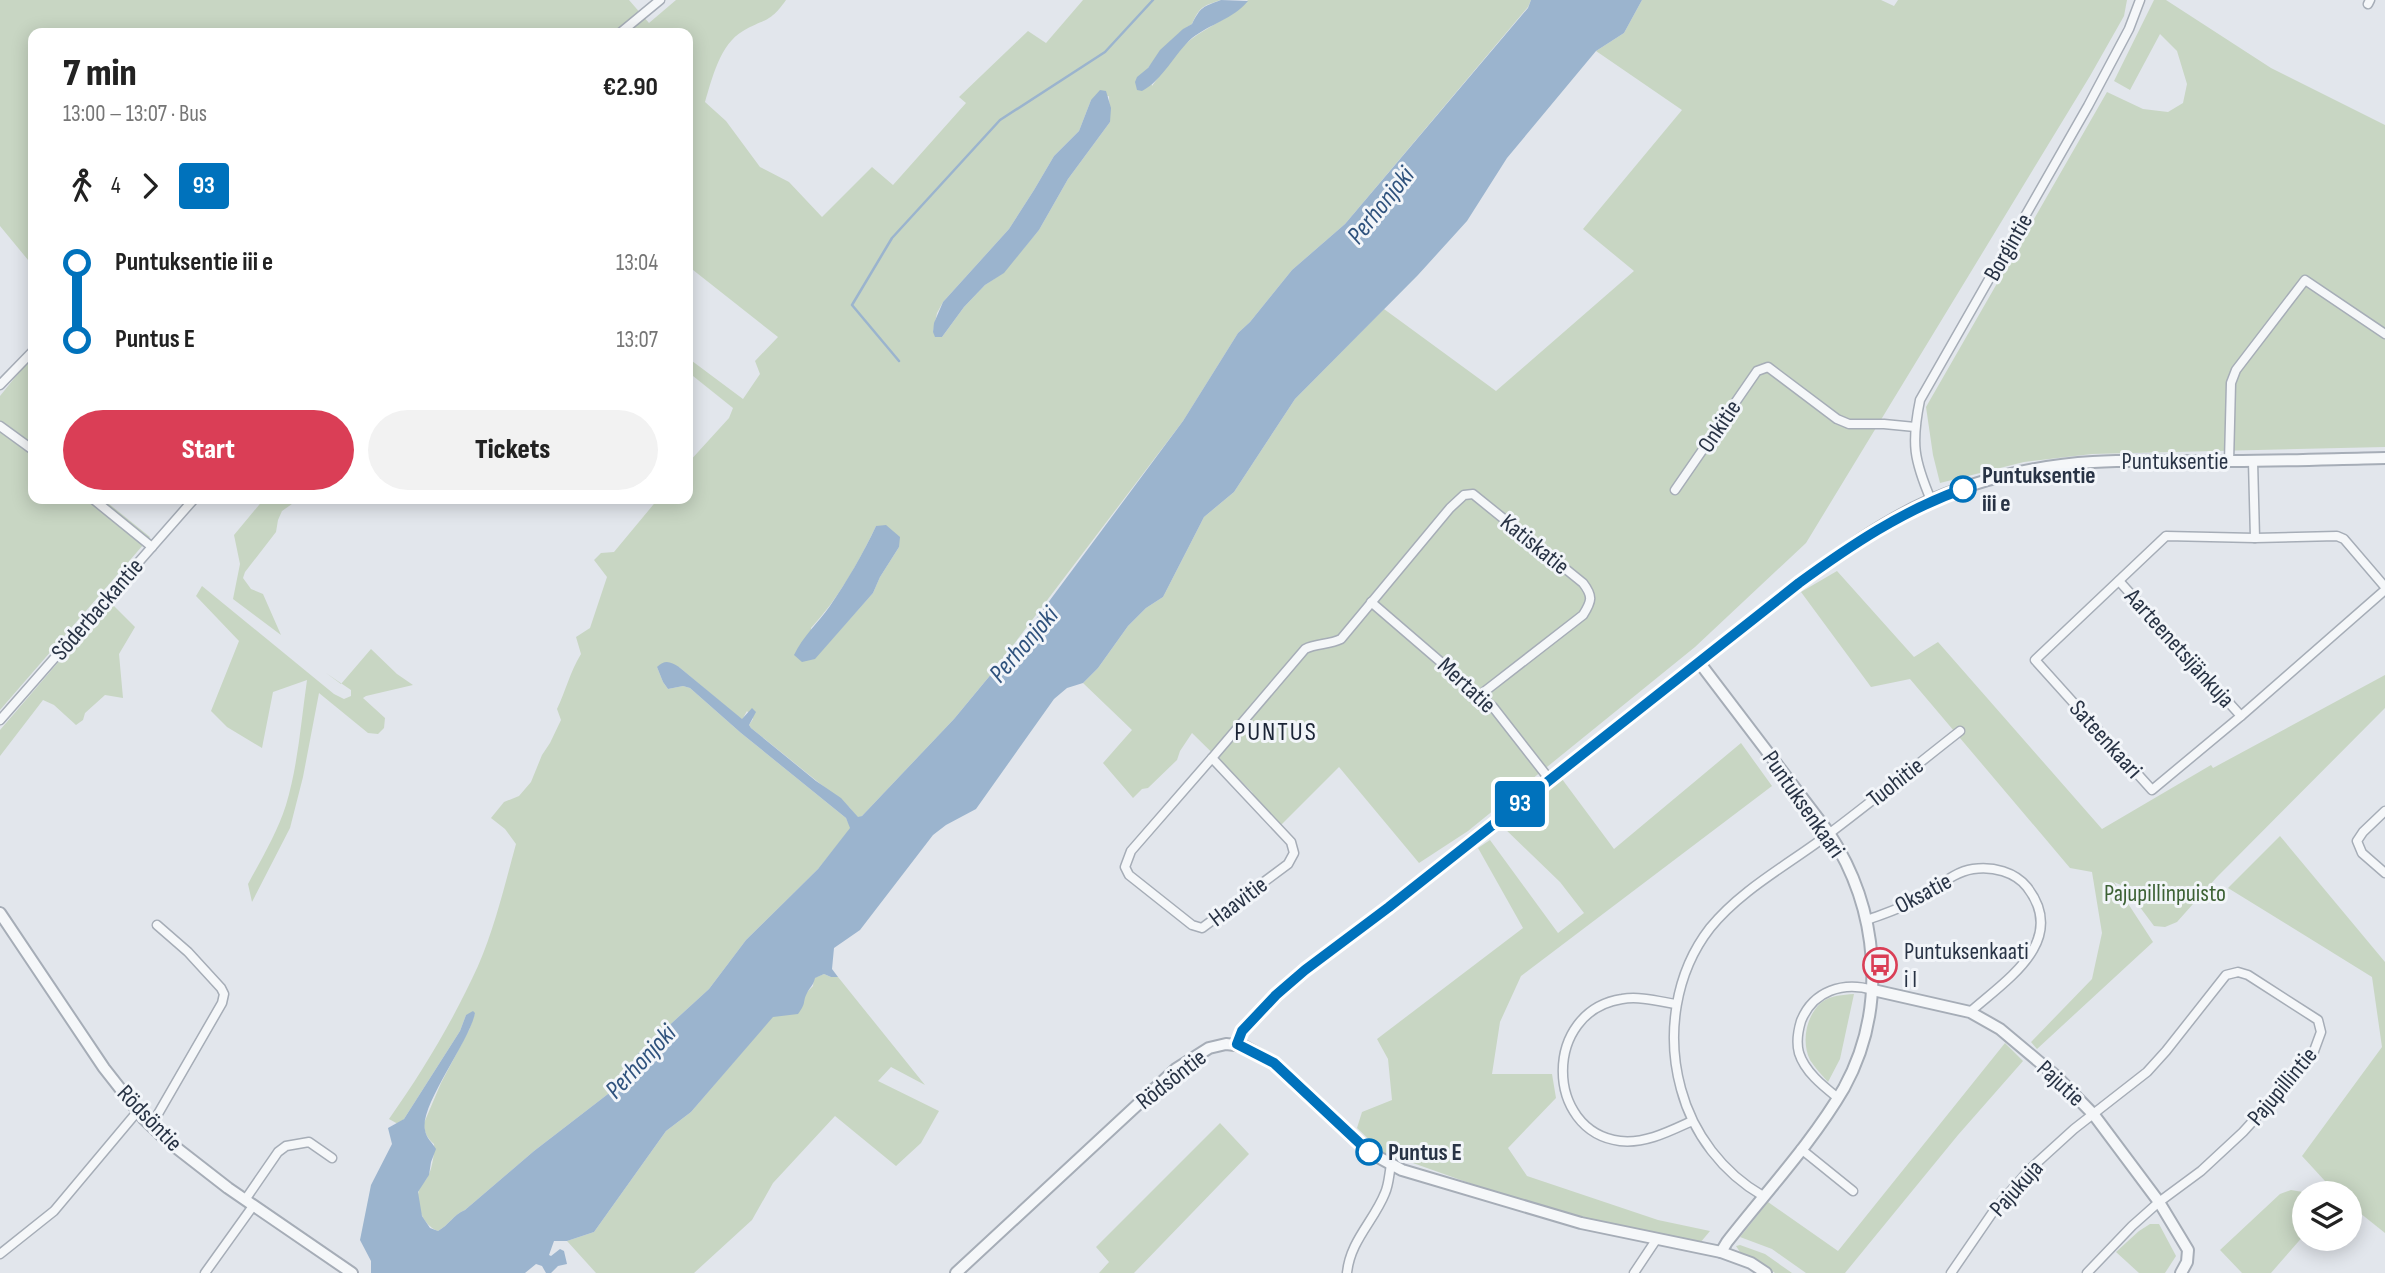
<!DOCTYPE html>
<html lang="en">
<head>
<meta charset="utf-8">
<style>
	body { margin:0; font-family:"Sofia Sans Condensed",sans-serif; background:#f2f2f2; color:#222; height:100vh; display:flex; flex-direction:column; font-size:26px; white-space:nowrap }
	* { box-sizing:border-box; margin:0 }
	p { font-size:23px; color:#767676 }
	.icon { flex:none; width:38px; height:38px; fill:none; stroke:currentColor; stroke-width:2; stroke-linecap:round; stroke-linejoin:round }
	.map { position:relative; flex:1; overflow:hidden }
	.sheet { position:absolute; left:28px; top:28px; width:665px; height:476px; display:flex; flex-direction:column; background:#fff; border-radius:14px; box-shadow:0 4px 18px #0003 }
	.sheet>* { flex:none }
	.badge { padding:0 14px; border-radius:5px; font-size:24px; line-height:46px }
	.fabs { position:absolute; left:2292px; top:1181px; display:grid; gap:14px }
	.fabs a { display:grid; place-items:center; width:70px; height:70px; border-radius:50%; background:#fff; box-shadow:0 4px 18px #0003; font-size:35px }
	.map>.badge { position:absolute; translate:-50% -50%; box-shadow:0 0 0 4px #fff }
	.legs { display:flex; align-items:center; gap:10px; height:77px; padding:0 35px; font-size:23px }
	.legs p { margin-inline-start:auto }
	.overview { display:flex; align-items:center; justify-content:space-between; height:119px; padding:0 35px }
	h1 { font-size:38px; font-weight:800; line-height:52px }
	.action { display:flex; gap:14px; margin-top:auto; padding:14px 35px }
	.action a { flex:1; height:80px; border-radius:42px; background:#da3e56; color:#fff; font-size:28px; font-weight:800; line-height:80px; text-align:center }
	.action a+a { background:#f2f2f2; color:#222 }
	ul { padding:0 35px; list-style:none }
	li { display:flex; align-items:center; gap:24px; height:77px; font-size:26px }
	li i { display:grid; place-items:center; width:10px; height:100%; margin:0 9px; background:currentColor }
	li i::after { content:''; width:18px; height:18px; margin:-9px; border:5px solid; border-radius:50%; background:#fff }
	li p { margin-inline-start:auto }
	li:first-child i { background:linear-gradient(#0000 50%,currentColor 0) }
	li:last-child i { background:linear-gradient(currentColor 50%,#0000 0) }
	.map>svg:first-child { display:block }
	.green { fill:#c8d6c3; fill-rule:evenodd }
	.water { fill:#9bb4ce }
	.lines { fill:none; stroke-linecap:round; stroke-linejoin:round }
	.stream { stroke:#9bb4ce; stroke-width:2.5 }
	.minor-casing { stroke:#a6adb7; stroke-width:11 }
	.tertiary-casing { stroke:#a6adb7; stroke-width:14 }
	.minor { stroke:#f5f7f9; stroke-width:8 }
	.tertiary { stroke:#f5f7f9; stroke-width:10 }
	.line-1-casing { stroke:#fff; stroke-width:16 }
	.line-1 { stroke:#0072bc; stroke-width:10 }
	.stop-1-dot { fill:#fff; stroke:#0072bc; stroke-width:3.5 }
	.labels { text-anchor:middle; stroke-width:6; stroke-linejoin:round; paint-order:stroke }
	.street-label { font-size:24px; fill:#283345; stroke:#f2f5f9 }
	.stop-label { font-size:24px; font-weight:bold; fill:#283345; stroke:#f2f5f9; text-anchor:start }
	.park-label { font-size:24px; fill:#3d6235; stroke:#f2f5f9 }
	.poi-label { font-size:24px; fill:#283345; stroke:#f2f5f9; text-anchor:start }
	.water-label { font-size:26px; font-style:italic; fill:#2f527d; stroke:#f2f5f9 }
	.neighbourhood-label { font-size:26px; letter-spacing:2px; fill:#1b2436; stroke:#f2f5f9 }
</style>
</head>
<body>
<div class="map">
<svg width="2385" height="1273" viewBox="0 0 2385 1273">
	<rect width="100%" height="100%" fill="#e2e6ec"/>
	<!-- green -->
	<g class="green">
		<path d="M0,0h629l20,23 27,-23h110c-17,24 -21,18 -43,31 -23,13 -31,48 -38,71l21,19 34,46 29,15 33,35 50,-50 21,18 73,-82 -7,-6 69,-66 18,12 37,-43h138c-18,6 -21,6 -29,24 -19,11 -30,27 -44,44l4,18c13,-18 26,-39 45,-51 17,-11 37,-20 51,-35h283l-3,7 -183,217 -53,46 -42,52 -12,11 -55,88 -191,252 -38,46 -92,97 -4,2 -9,-11 -98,-79 -2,-3 4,-6 -6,-8 -5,9 -63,-53h-22l6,15 5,7 15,-3 7,2 51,45 105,85 5,10 -33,41 -72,71 -37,49 -70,64 -31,41 -74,57 -69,59c-12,5 -16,15 -27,21 -14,-5 -24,-26 -19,-41 2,-6 7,-9 9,-14 4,-6 7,-25 6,-32 -7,-6 -10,-12 -10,-21l17,-40 28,-53 6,-17 -9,2 -6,16 -56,88 -6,5 -9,-5c34,-48 65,-100 89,-153 17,-39 27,-82 38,-122l-11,-15 -14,-11 13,-16 15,-6 12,-14 11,-27 8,-12 11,-23 -4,-11c9,-19 13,-37 24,-55l-5,-17 14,-9 17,-51 -13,-17 7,-7 13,-1 44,-53h30v-36l41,-45 4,-10 -45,-36v-14l55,41 17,-25 -5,-13 23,-24 -90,-71v-233h-655v233l-33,-40zM1109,96l1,26 -42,57 -29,51 -36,43 -18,12 -21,22 -22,30 -9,-5 4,-19 6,-11 66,-73 25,-39 20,-34 25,-25 12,-31zM876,526l23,21 -19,30 -7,16 -58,65 -4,-30c27,-29 48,-66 65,-102z"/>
		<path d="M1642,0h239l13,6 4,-6h229l-3,16 -34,60 -284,467 -111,104 -227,184 -49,32 -80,-96 -60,60 -21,-23 -6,-12 -60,-59 -12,18 -3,9 -29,28 -6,1 -9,9 -30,-35 29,-33 -49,-47 15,-15 30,-42 18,-18 17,-11 41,-80 30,-25 61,-93 89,-90 112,82 138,-120 -51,-42 99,-119 -86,-59 28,-18z"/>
		<path d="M2154,0h12l105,68 114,57v322l-293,7 -68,8 -84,21 -7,-28 -7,-48 181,-315 36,17 25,3 15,-9 4,-19 -10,-33 -17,-17 -30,56 -16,-9z"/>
		<path d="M33,355v76l-5,6 5,5v57h70l47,38 -150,173v-314z"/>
		<path d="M264,499h35l-17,12 -4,9 -2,12 -31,40 -2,6 8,11 12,5 18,41 -48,-36 7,-35 -6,-29z"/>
		<path d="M1837,571l77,86 24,-15 164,187 109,-64 2,3 172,-93v33l-168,169 -40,45 -12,5 -11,-1 -29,-39 -11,-5 39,60 -116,107 -6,-7 61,-63 10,-46 -10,-61 -22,-4 -160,-189 -39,8 -70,-95z"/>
		<path d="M202,586l132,108 10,5 7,-3v-6l-25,-17 15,11 30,-35 26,25 16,11 -47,11 -3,2 22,20 -1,10 -6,6 -10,-1 -49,-40 -16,84 -13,51 -38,74 -4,-18c14,-26 29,-51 38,-79 12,-40 15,-83 21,-125l-34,12 -11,56 -35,-21 -16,-16 28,-70 -43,-45z"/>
		<path d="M110,602l25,25 -16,27 4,44 -18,-3 -20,18 -2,7 -7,5 -22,-20 -11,-5 -43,56v-26z"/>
		<path d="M1741,743l31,43 -251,190 -21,46 -8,52h60l4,24 -48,50 19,28 131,44 52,11 -10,12 -105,-22 -78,-21 -135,-48 -25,-24 5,-16 30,-12 -4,-41 -11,-20 146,-111 -45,-80 12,-8 68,93 26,-20 -24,-31 -58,-56 60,-47 52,70z"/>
		<path d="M2280,836l105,126v271l-35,-28v-11l-14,-1 -34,-37 80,-109 -10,-70 -144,-89z"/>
		<path d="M824,974l7,3h7l87,108 -34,-18 -13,14 61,30 -18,32 -25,23 -61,-50 -62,67 -21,37 -58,53h-98l-29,-32 27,-9 72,-101 25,-19 82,-96 33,-23 7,-7 1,-8z"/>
		<path d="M1854,994l-14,65 -12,23c-6,-7 -13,-14 -18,-22 -9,-18 -4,-45 12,-58 9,-7 21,-7 32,-8z"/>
		<path d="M2005,1043l18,18 -65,74 -113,138h-39l-34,-24 -32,-12 28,-35 70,49z"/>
		<path d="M1220,1123l29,31 -115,119h-35l10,-11 -13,-15z"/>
		<path d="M2291,1190l18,3 -4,1v40l-34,39h-29l-22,-23 60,-56z"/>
		<path d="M2150,1224h9l17,32 -11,17h-26l-23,-21 23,-21z"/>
		<path d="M1740,1245l25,9 27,19h-17l-16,-11 -17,-7 -6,-9z"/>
	</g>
	<!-- water -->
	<g class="water">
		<path d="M1221,0l27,1c-15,18 -38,23 -56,37 -18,16 -29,42 -50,53l-5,-1 -2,-8 2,-5 11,-9 12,-18 23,-21 9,-5c9,-18 11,-17 29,-24z"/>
		<path d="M1531,0h111l-18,33 -28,18 -89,107 -40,63 -49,54 -123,124 -61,93 -30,25 -41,80 -17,11 -18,18 -30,42 -15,15 -16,5 -13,11 -78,110 -30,16 -13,10 -73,95 -26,18 -2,21 6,8h-7l-7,-3 -9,4c-2,8 -5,9 -8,15 -5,10 0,9 -9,21l-25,3 -82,95 -25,19 -72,101 -27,9h-13l-5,14 2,1 9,-7 4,2 3,13 -9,2 -7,7h-5l-4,-7 -6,-2 -11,9h-154v-12l-11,-21 11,-55 21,-41 -4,-16 16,-9 56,-88 6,-16 7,-4 2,2c-5,28 -56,93 -50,117 1,8 7,12 11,19l-5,13 -2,13 -11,17 4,24 8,12 8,3c11,-6 15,-16 27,-21l69,-59 74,-57 31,-41 70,-64 37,-49 72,-71 32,-41 -4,-10 -105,-85 -51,-45 -7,-2 -15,3 -5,-7 -6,-15c8,-8 14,-5 22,0l63,52 10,-11 4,4 -7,13 2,3 65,53 25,17 17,19 4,-1 92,-97 73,-88 156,-210 55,-88 12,-11 42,-52 53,-46 183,-216z"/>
		<path d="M1100,90l6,1 5,17 -1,14 -42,57 -29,51 -35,43 -19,12 -21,22 -22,30h-7l-2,-5 1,-9 9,-21 66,-73 25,-39 20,-34 25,-25 12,-31z"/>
		<path d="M886,525l14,12 -1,10 -19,30 -7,16 -58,66 -13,3 -8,-7c9,-19 24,-32 36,-49 17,-25 33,-52 46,-80z"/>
	</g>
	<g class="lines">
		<!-- stream -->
		<path class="stream" d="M899,361l-47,-56 40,-67 108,-118 105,-68 48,-52"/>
		<!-- minor casing -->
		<g class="minor-casing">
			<g id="minor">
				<path d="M2368,4l2,-4"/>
				<path d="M620,33l40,-33"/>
				<path d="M0,385l33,-34"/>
				<path d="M0,426l33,24"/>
				<path d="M2253,461l2,77"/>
				<path d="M2229,462l2,-79 5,-13 69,-90 80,54"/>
				<path d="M1675,490l82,-119 11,-4 69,52 12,5h35l31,3"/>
				<path d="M93,499l59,48"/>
				<path d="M1931,500c-17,-40 -20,-56 -11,-100l168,-294 41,-77 11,-29"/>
				<path d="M2119,581l122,135"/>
				<path d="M2385,587l-41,-48 -7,-3 -82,2 -89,-2 -131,124 117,130 89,-74 144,-126"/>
				<path d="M1371,602l122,105 57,73"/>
				<path d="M0,720l194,-221"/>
				<path d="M1212,758l93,-109c11,-6 24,-4 36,-10l109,-131 14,-13 9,-1 110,89c10,13 9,18 0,32l-103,80"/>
				<path d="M1212,758l79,84 3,11 -6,11 -86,64 -10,-3 -63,-50 -4,-8 6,-16z"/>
				<path d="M2385,811l-22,21 -6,9 5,12 23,20"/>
				<path d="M1867,920c19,-7 38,-13 55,-23 17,-10 31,-25 51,-28 20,-3 42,3 54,18 42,54 -21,93 -57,125"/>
				<path d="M1675,1004c-17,-3 -36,-8 -53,-5 -79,12 -78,132 -2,142 25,3 50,-10 72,-20"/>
				<path d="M1838,1098c-15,-12 -33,-26 -39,-45 -3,-11 -1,-22 2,-32 12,-30 42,-40 72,-31"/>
				<path d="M151,1126l71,-123 2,-9 -3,-6 -33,-36 -31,-27"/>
				<path d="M1801,1149l52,42"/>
				<path d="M1763,1196c-40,-23 -70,-62 -82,-107 -15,-54 -6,-116 29,-161 30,-37 74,-61 112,-89 47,-35 92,-72 138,-108"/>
				<path d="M245,1200l33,-48 8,-6 23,-4 23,16"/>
				<path d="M0,1254l54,-43 83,-99"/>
				<path d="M205,1273l48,-67"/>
				<path d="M1347,1273c3,-32 27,-52 38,-80 4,-9 4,-19 6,-28"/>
				<path d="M1634,1273l22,-33"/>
				<path d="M1951,1273l44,-64 34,-39 45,-41 73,-57 19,-21 60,-76 12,-3 10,3 70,45 3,12 -7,19 -19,24 -52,57 -42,39 -42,31 -27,24 -45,47"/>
			</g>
		</g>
		<!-- tertiary casing -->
		<g class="tertiary-casing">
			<g id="tertiary">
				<path d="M1699,662l130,171c50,76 59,175 15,255 -32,55 -78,104 -117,154l-6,10"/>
				<path d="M0,913l104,155 40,51 21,20 63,49 124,85"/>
				<path d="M1873,990l97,22 30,17 56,47 38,39 65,87 29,48 -1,12 -6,11"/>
				<path d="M1237,1044l5,-13 34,-36 29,-25 84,-63 410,-324c41,-30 83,-61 130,-82 50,-22 110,-36 164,-39 46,-3 92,0 138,-1 51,0 103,-2 154,-3"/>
				<path d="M956,1273l220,-204 33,-21 17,-4 18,2 30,17 95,89 33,18 179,53 140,29 30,11 15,10"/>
			</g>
		</g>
		<!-- minor -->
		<use href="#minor" class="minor"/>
		<!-- tertiary -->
		<use href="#tertiary" class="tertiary"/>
	</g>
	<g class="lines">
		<!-- line-1 casing -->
		<g class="line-1-casing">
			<path id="line-1" d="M1369,1152l-95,-89 -37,-19 5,-13 34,-36 29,-25 84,-63 410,-324c52,-38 103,-72 164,-94"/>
		</g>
		<!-- line-1 -->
		<use href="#line-1" class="line-1"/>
	</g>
	<!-- icons -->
	<defs>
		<g id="bus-ring" transform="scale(1.75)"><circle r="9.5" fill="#f2f5f9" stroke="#da3e56" stroke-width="1.5"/><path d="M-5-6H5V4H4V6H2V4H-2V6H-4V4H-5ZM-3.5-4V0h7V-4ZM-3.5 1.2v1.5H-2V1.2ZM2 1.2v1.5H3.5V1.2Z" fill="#da3e56"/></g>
	</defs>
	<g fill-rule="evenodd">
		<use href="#bus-ring" x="1880" y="965"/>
	</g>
	<!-- markers -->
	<g class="stop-1-dot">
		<circle cx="1963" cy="489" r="12"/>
		<circle cx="1369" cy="1152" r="12"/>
	</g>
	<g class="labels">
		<!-- street labels -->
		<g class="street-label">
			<text transform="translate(2008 247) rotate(-60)" y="8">Borgintie</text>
			<text transform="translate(1719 426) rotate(-56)" y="8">Onkitie</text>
			<text x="2175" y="469">Puntuksentie</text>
			<text transform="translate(1535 544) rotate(39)" y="8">Katiskatie</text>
			<text transform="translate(97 609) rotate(-49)" y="8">Söderbackantie</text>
			<text transform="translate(2180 648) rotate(48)" y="8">Aarteenetsijänkuja</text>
			<text transform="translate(1467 685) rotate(43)" y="8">Mertatie</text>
			<text transform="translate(2106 739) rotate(48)" y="8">Sateenkaari</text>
			<text transform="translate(1895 782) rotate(-38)" y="8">Tuohitie</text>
			<text transform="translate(1804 804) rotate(55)" y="8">Puntuksenkaari</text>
			<text transform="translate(1923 893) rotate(-28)" y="8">Oksatie</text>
			<text transform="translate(1238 901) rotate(-37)" y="8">Haavitie</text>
			<text transform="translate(1171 1079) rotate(-38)" y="8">Rödsöntie</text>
			<text transform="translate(2061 1083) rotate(43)" y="8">Pajutie</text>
			<text transform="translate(2282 1086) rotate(-50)" y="8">Pajupillintie</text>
			<text transform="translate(150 1118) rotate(46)" y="8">Rödsöntie</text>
			<text transform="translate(2016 1188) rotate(-48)" y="8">Pajukuja</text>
		</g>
		<!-- stop labels -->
		<g class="stop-label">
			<text x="1982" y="483">Puntuksentie<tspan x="1982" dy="28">iii e</tspan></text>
			<text x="1388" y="1160">Puntus E</text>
		</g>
		<!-- park labels -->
		<g class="park-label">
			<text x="2165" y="901">Pajupillinpuisto</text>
		</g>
		<!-- poi labels -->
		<g class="poi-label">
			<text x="1904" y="959">Puntuksenkaati<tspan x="1904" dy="28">i I</tspan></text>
		</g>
		<!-- water labels -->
		<g class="water-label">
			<text transform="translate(1380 205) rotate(-51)" y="9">Perhonjoki</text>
			<text transform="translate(1023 644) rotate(-49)" y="9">Perhonjoki</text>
			<text transform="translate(640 1061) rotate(-47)" y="9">Perhonjoki</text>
		</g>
		<!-- neighbourhood labels -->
		<g class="neighbourhood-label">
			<text x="1276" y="740">PUNTUS</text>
		</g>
	</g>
</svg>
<div class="fabs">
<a><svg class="icon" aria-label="layers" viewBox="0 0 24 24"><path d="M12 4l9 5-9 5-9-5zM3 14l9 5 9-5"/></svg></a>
</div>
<b class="badge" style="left:1520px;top:804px;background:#0072bc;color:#fff">93</b>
<section class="sheet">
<div class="overview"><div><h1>7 min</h1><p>13:00 – 13:07 · Bus</p></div><b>€2.90</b></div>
<div class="legs"><svg class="icon" aria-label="walk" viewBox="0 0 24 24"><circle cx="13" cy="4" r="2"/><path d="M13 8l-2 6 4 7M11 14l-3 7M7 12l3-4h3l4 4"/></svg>4<svg class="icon" aria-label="forward" viewBox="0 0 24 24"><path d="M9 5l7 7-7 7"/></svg><b class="badge" style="background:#0072bc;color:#fff">93</b></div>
<ul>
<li><i style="color:#0072bc"></i><b>Puntuksentie iii e</b><p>13:04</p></li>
<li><i style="color:#0072bc"></i><b>Puntus E</b><p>13:07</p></li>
</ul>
<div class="action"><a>Start</a><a>Tickets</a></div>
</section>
</div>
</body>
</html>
